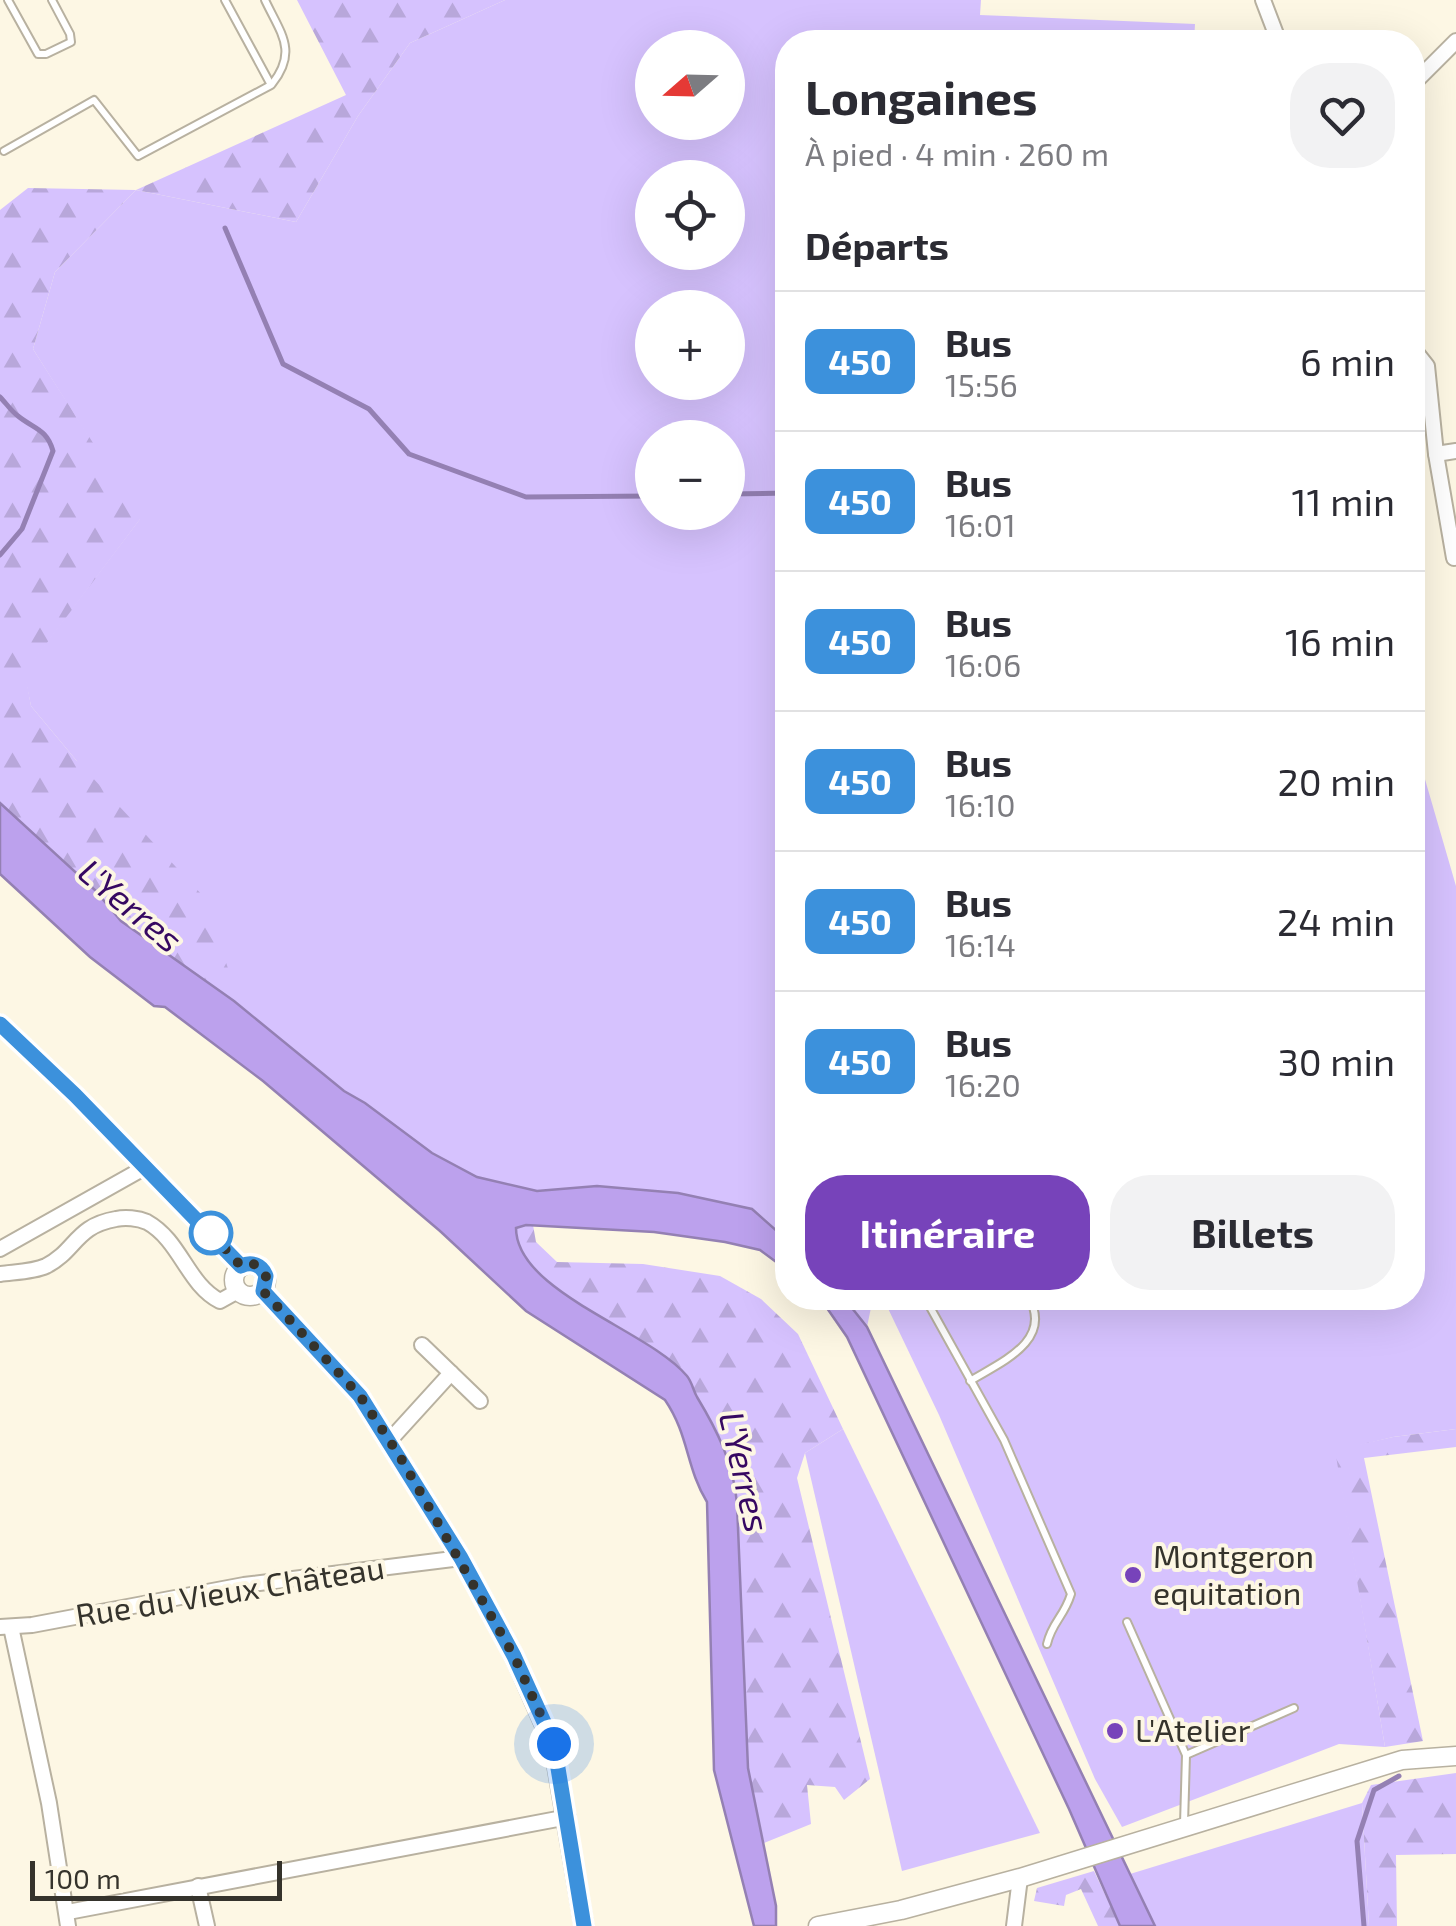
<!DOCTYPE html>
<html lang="fr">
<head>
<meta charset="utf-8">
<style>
	body { margin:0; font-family:"Exo 2",sans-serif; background:#f2f2f3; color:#2b2b33; height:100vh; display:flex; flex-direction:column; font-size:38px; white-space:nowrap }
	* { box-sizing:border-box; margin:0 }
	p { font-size:32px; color:#7c7c81 }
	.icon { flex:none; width:55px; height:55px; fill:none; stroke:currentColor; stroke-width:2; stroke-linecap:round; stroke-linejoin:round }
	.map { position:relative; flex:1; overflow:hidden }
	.details { position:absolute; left:775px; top:30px; width:650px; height:1280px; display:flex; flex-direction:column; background:#fff; border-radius:40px; box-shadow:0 10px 40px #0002 }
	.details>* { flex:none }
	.badge { padding:0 20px; border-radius:15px; font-size:35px; line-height:65px }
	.needle { width:65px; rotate:250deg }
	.buttons { position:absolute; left:635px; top:30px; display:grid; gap:20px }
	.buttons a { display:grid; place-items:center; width:110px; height:110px; border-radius:50%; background:#fff; box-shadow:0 10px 40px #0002; font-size:50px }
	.scale { position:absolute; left:30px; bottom:25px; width:252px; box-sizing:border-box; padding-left:10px; border:5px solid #35332c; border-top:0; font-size:28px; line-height:35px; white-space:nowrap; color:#35332c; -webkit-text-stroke:8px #fdf7e4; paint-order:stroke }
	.you { position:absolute; width:50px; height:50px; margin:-25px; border:8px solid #fff; border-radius:50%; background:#1a73e8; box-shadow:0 0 0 15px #1a73e833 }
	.map>.badge { position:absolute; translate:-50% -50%; box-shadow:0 0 0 5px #fff }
	h2 { padding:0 30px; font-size:38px; line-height:90px }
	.round { display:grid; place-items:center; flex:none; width:105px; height:105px; border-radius:40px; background:#f2f2f3 }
	.headline { display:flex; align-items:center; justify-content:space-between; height:170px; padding:0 30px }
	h1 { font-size:48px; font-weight:700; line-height:75px }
	.primary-button { display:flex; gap:20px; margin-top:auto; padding:20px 30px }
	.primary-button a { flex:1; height:115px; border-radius:40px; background:#7743ba; color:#fff; font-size:40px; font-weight:700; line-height:115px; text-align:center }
	.primary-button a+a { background:#f2f2f3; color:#2b2b33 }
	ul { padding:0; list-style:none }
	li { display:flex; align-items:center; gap:30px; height:140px; padding:0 30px; border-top:2px solid #e1e1e2 }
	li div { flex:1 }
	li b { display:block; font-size:38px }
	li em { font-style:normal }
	li .badge { min-width:110px; font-weight:700; text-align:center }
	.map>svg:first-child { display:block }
	.green { fill:#d6c2fe; fill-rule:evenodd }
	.forest { fill:url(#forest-firs) }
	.water { fill:#bca1ed; stroke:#9480b3; stroke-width:2.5 }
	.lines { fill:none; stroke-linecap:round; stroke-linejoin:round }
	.stream { stroke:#9480b3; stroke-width:5 }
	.lane-casing { stroke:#b8b1a0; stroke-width:10 }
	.street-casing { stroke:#b8b1a0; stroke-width:18 }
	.secondary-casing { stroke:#b8b1a0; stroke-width:21 }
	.lane { stroke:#fff; stroke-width:6 }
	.street { stroke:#fff; stroke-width:14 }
	.secondary { stroke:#fff; stroke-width:18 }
	.line-casing { stroke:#fff; stroke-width:22 }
	.line { stroke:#3c91dc; stroke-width:15 }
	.walk { stroke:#35332c; stroke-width:10; stroke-dasharray:0 18 }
	.stop-dot { fill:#fff; stroke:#3c91dc; stroke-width:5 }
	.poi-dot { fill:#7743ba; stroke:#fdf7e4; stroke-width:4 }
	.labels { text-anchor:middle; stroke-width:8; stroke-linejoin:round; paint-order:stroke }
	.poi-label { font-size:32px; fill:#35332c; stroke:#fdf7e4; text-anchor:start }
	.street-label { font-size:32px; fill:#35332c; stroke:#fdf7e4 }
	.water-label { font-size:35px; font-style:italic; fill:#360862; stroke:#fdf7e4 }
</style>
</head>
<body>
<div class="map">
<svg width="1456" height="1926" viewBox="0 0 1456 1926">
	<defs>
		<pattern id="forest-firs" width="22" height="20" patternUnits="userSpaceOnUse" patternTransform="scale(2.5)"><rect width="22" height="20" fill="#d6c2fe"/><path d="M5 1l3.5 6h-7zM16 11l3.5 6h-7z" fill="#b8a7da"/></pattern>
	</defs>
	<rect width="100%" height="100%" fill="#fdf7e4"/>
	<!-- green -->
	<g class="green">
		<path d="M505,0h476l-1,15 215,9 -1,18h-406l-1,1198 -35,-30 -74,-17 -81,-7 -60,5 -60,-14 -45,-24 -67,-50 -21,-12 -110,-90 -158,-241 -45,-54 -7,-34 116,-153 -107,-170 22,-77 81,-82 160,32 62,-106 52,-73zM652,48h76v74h-76zM652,178h76v74h-76zM652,308h76v74h-76zM652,438h76v74h-76z"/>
		<path d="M1413,738l43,148v543l-63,8 -57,14 49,296 -46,-3 -217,83 -27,-48 -156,-364 -56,-117h529z"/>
		<path d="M844,1298h29l-6,29z"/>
		<path d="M843,1429l197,404 -138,38 -97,-418z"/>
		<path d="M1362,1803l7,123h-214l-25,-52z"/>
	</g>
	<!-- forest -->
	<g class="forest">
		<path d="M297,0h208l-95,43 -52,73 -62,106 -160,-32 -81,82 -22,77 108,169 -116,154 6,34 45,54 128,137 40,119 -244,-200v-606l28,-22 108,2 210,-95z"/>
		<path d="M533,1225l3,17 21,20 86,2 77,12 41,23 37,35 45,95 -38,24 -8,25 73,301 -26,21 -9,-13 -28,-2 4,39 -47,19 -16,-75 -5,-59 -6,-205c-3,-46 -36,-112 -68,-144 -40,-38 -153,-70 -153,-133z"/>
		<path d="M1456,1429v18l-92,11 59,283 -38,6 -50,-297 58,-13z"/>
		<path d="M1456,1773v81l-60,1 1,71h-28l-7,-123 9,-18z"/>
		<path d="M1094,1871l26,55h-22l-17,-37 -15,6 -2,11 -30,-5 3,-13z"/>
	</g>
	<!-- water -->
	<g class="water">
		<path d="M0,803l95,87 26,31 113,80 110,90 21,12 67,50 45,24 60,14 60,-5 81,7 74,16 35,31v30l-27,-20 -35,-8 -71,-10 -128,-7 -10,3c0,64 133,102 171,148 5,6 6,14 10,21 20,33 37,67 40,107l11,264 28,138v20h-22l-40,-156 -7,-268c-21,-34 -18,-67 -42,-102l-139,-89 -86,-80 -177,-150 -98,-74 -11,-1 -64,-49 -90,-83z"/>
		<path d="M820,1298h24l23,29 288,599h-35l-51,-117 -222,-472z"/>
	</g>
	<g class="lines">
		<!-- stream -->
		<g class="stream">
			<path d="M225,228l58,136 86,45 40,45 117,43 126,-1"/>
			<path d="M0,397c6,6 11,14 18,19 16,13 29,13 35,35l-31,78 -22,26"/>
			<path d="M728,494l60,-1"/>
			<path d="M1364,1926l-7,-85 17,-51 25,-14"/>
		</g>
		<!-- lane casing -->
		<g class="lane-casing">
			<g id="lane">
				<path d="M8,0l30,54h8l25,-12 -1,-8 -18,-34"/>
				<path d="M265,0c16,34 33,51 7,84"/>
				<path d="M4,151l90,-51 44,56 133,-71 -46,-85"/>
				<path d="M925,1298l79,142 67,154c-7,23 -19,28 -24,50"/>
				<path d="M970,1381c31,-19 83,-40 59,-83"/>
				<path d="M1127,1622l59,133 -2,69"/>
				<path d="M1186,1755l108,-47"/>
			</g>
		</g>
		<!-- street casing -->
		<g class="street-casing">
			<g id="street">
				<path d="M1263,0l16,42"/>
				<path d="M1412,85l44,-44"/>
				<path d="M1412,347l15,19 9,88"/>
				<path d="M1454,558l-18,-104 20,-3"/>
				<path d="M0,1249l144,-81"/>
				<path d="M0,1274c14,-2 33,-2 46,-8 30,-15 29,-40 70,-47 9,-2 22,-1 31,3 34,19 40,62 73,79l18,-10"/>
				<path d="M422,1345l58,56"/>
				<path d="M390,1440l61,-67"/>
				<path d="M0,1627l32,-2 212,-40 217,-27"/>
				<path d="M11,1627l38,176 19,123"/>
				<path d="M198,1886l9,40"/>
				<path d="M68,1912l500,-95"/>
				<path d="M1014,1926l6,-48"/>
			</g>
		</g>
		<!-- secondary casing -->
		<g class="secondary-casing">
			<g id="secondary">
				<path d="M0,1024l75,71 166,171"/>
				<circle cx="250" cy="1280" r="16"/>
				<path d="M263,1291l97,105 101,162 53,98 39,89 31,181"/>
				<path d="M818,1926l83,-16 119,-32 382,-118 54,-4"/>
			</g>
		</g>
		<!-- lane -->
		<use href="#lane" class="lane"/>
		<!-- street -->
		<use href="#street" class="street"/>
		<!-- secondary -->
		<use href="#secondary" class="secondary"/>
	</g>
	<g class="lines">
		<!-- line casing -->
		<g class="line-casing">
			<path id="line" d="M0,1024l75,71 166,171c11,-5 21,-1 25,10l-3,15 97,105 101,162 53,98 40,88 30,182"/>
		</g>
		<!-- line -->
		<use href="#line" class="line"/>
		<!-- walk -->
		<path class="walk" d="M211,1233l-5,-5 35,38c11,-5 21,-1 25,10l-3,15 97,105 39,59 115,201 40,88"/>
	</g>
	<!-- markers -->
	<circle class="stop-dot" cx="211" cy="1233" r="20"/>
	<g class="poi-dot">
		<circle cx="1133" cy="1575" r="10"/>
		<circle cx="1115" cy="1731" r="10"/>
	</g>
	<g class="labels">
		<!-- poi labels -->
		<g class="poi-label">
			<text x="1153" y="1568">Montgeron<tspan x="1153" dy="37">equitation</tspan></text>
			<text x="1135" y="1742">L'Atelier</text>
		</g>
		<!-- street labels -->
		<g class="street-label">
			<text transform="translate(230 1592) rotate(-9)" y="11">Rue du Vieux Château</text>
		</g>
		<!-- water labels -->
		<g class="water-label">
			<text transform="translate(130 906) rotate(40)" y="12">L'Yerres</text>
			<text transform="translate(744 1472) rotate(77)" y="12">L'Yerres</text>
		</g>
	</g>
</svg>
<div class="buttons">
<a><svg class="needle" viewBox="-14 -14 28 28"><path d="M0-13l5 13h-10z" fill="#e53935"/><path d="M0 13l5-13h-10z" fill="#7c7c81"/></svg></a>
<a><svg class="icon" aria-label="locate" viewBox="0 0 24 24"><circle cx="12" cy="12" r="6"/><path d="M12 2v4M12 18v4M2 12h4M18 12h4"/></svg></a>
<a>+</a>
<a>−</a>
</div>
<div class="scale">100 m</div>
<div class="you" style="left:554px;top:1744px"></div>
<section class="details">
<div class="headline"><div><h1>Longaines</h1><p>À pied · 4 min · 260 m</p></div><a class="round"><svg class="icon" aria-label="heart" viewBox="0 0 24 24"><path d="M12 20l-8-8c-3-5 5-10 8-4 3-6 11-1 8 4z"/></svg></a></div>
<h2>Départs</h2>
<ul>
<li><span class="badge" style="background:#3c91dc;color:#fff">450</span><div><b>Bus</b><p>15:56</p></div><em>6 min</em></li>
<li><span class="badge" style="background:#3c91dc;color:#fff">450</span><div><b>Bus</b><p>16:01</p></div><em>11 min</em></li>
<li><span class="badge" style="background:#3c91dc;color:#fff">450</span><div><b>Bus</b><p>16:06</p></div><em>16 min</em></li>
<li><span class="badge" style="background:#3c91dc;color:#fff">450</span><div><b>Bus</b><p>16:10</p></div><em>20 min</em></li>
<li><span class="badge" style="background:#3c91dc;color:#fff">450</span><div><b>Bus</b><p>16:14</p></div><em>24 min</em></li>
<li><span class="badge" style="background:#3c91dc;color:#fff">450</span><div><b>Bus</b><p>16:20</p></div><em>30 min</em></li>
</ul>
<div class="primary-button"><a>Itinéraire</a><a>Billets</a></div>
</section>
</div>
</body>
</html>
